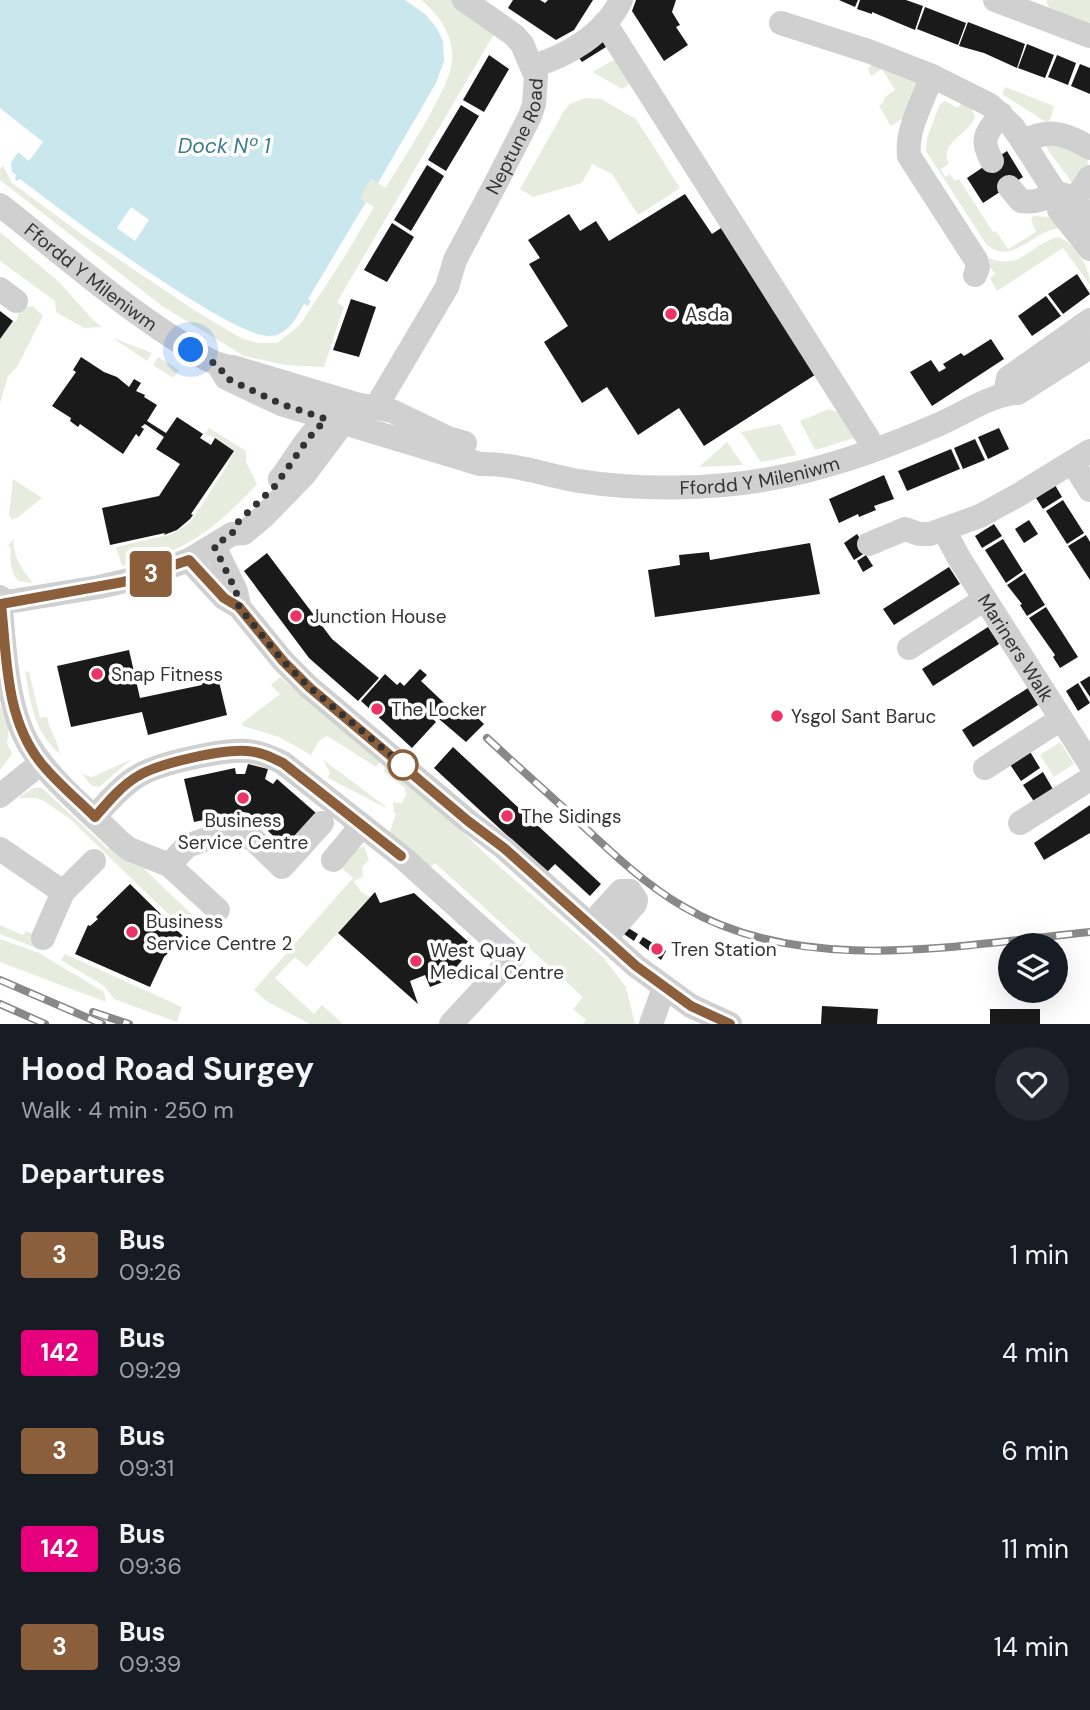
<!DOCTYPE html>
<html lang="en">
<head>
<meta charset="utf-8">
<style>
	body { margin:0; font-family:"DM Sans",sans-serif; background:#242831; color:#f1f3f6; height:100vh; display:flex; flex-direction:column; font-size:26px; white-space:nowrap }
	* { box-sizing:border-box; margin:0 }
	p { font-size:23px; color:#9ea1a6 }
	.icon { flex:none; width:38px; height:38px; fill:none; stroke:currentColor; stroke-width:2; stroke-linecap:round; stroke-linejoin:round }
	.map { position:relative; height:1024px; overflow:hidden }
	.side { display:flex; flex-direction:column; background:#171b24; flex:1 }
	.side>* { flex:none }
	.badge { padding:0 14px; border-radius:5px; font-size:24px; line-height:46px }
	.controls { position:absolute; left:998px; top:933px; display:grid; gap:14px }
	.controls a { display:grid; place-items:center; width:70px; height:70px; border-radius:50%; background:#171b24; box-shadow:0 7px 28px #0002; font-size:35px }
	.you { position:absolute; width:35px; height:35px; margin:-18px; border:5px solid #fff; border-radius:50%; background:#1a73e8; box-shadow:0 0 0 10px #1a73e833 }
	.map>.badge { position:absolute; translate:-50% -50%; box-shadow:0 0 0 4px #fff }
	h2 { padding:0 21px; font-size:26px; line-height:63px }
	.round { display:grid; place-items:center; flex:none; width:74px; height:74px; border-radius:37px; background:#242831 }
	.summary { display:flex; align-items:center; justify-content:space-between; height:119px; padding:0 21px }
	h1 { font-size:33px; font-weight:700; line-height:52px }
	ul { padding:0; list-style:none }
	li { display:flex; align-items:center; gap:21px; height:98px; padding:0 21px }
	li div { flex:1 }
	li b { display:block; font-size:26px }
	li em { font-style:normal }
	li .badge { min-width:77px; font-weight:700; text-align:center }
	.map>svg:first-child { display:block }
	.green { fill:#e8ecde }
	.water { fill:#cae7ed }
	.pier { fill:#fff }
	.building { fill:#1a1a1a }
	.lines { fill:none; stroke-linecap:round; stroke-linejoin:round }
	.minor { stroke:#d0d0d0; stroke-width:24 }
	.rail-casing { stroke:#888; stroke-width:8 }
	.rail { stroke:#fff; stroke-width:5; stroke-dasharray:16; stroke-linecap:butt }
	.line-casing { stroke:#fff; stroke-width:16 }
	.line { stroke:#8b5e3c; stroke-width:10 }
	.walk { stroke:#333; stroke-width:7; stroke-dasharray:0 12.6 }
	.poi-dot { fill:#eb3366; stroke:#fff; stroke-width:2.5 }
	.stop-dot { fill:#fff; stroke:#8b5e3c; stroke-width:3.5 }
	.labels { text-anchor:middle; stroke-width:7; stroke-linejoin:round; paint-order:stroke }
	.street-label { font-size:19px; fill:#333; stroke:#fff }
	.poi-label { font-size:19px; fill:#333; stroke:#fff; text-anchor:start }
	.water-label { font-size:21px; font-style:italic; fill:#387c8b; stroke:#fff }
</style>
</head>
<body>
<div class="map">
<svg width="1090" height="1024" viewBox="0 0 1090 1024">
	<rect width="100%" height="100%" fill="#fff"/>
	<!-- green -->
	<g class="green">
		<path d="M421,0h32l41,34 -157,268 7,5 -20,60 -38,-2 -42,-9 -82,-50 -162,-126v-11l3,-3 9,17 72,53 113,76 44,26 17,5h19l23,-18 45,-69 29,-49 -15,-9 12,-19 15,9c16,-28 64,-99 66,-127 3,-23 -13,-47 -31,-61z"/>
		<path d="M1046,0h44v29l-38,-20 -4,-3z"/>
		<path d="M615,59l16,24 -9,6 -29,-17z"/>
		<path d="M875,63l37,15 5,6 -9,31 -17,11 -12,-20 4,-3 2,-6 10,-7 -13,-21 -11,7 -3,-8z"/>
		<path d="M1005,87l49,19 -4,14 -4,2 -44,-28z"/>
		<path d="M585,98l16,1 35,20 44,69 -42,27 -26,-41 -20,-10 -10,19 -49,14 -13,-8 44,-78 6,-7z"/>
		<path d="M945,101l13,7 3,-5 10,4 4,10c-6,18 -37,25 -26,47l-8,5 4,8 5,-3 5,7 4,-2 34,53 3,-1 12,18 28,-17 -5,-13 2,-3 20,1 9,11c-28,0 -49,40 -76,16l-60,-93 1,-13 13,-34z"/>
		<path d="M1051,142l36,14 1,10 -15,18 -25,-34 -1,-4z"/>
		<path d="M0,232l60,51 32,36 10,8 -18,1 -28,-16 -1,-11 -55,-40z"/>
		<path d="M1059,237c17,8 31,29 31,48l-27,-37 -66,43 -7,-13 5,-4 -12,-18c41,17 41,-10 76,-19z"/>
		<path d="M33,306l10,10 -26,51 -9,9 -8,28v-65l13,-18 3,1 4,-14z"/>
		<path d="M113,338l39,15 -5,8z"/>
		<path d="M158,357l21,13 -6,8 -20,-13z"/>
		<path d="M829,409l11,4 18,24 -43,13 -15,-29z"/>
		<path d="M780,424l17,31 -36,7 -20,-30z"/>
		<path d="M209,428l37,23v11l11,22c-40,44 -76,71 -135,82l-6,-19 56,-13 18,-11 37,-57 7,-15 -19,-13 -10,-4z"/>
		<path d="M727,442l16,23 -44,2z"/>
		<path d="M13,479l29,19 -25,20 -6,1 -2,-4z"/>
		<path d="M14,538c-3,16 9,33 19,45l-15,-2c-8,-11 -8,-20 -7,-33l-3,-2z"/>
		<path d="M25,671l4,1 11,46 7,-1c2,14 11,23 13,37 -26,-21 -30,-53 -35,-83z"/>
		<path d="M280,677l100,85 -4,5 -49,-31 -8,5 -8,14 -32,-18 -36,-11 -1,-3 38,-29 -9,-9z"/>
		<path d="M0,704l9,24 -2,15 5,11 -12,16z"/>
		<path d="M1060,742l14,22 -20,13 -14,-22z"/>
		<path d="M132,759l-33,28 -7,-1 -10,-12 10,3z"/>
		<path d="M322,759l63,47 1,2 -58,-30 2,-6z"/>
		<path d="M385,766l61,50 46,44 111,97 23,30 9,37h-52l3,-4 -13,-11 10,-12 -148,-134 -7,6 -39,-35 7,-21h-2l-1,-11 9,1 4,-8 -1,-7 -21,-16z"/>
		<path d="M33,788h9l66,61 3,-2 22,14 20,4 16,8 45,42 -3,3 -49,-45 -13,-7 -5,3 54,51 -11,12 -117,-113 -26,-18 -8,-3h-18z"/>
		<path d="M364,846l5,14 -7,7 1,10 -9,4 7,11 9,5 -63,70 -12,-10 -20,21 39,36 8,-9 21,19h-33l-42,-22 -14,-12 99,-112 -11,-10 14,-18z"/>
		<path d="M0,925l23,10 3,-4 15,7 -7,9 -34,-13z"/>
		<path d="M0,939l39,14 65,39 2,10 -106,-40z"/>
		<path d="M65,954l117,53 -5,15 -63,-23 -10,-13 -43,-26z"/>
	</g>
	<!-- water -->
	<path class="water" d="M0,0h405l20,14 11,13 7,14 1,20 -8,22 -58,100 -7,-4 -11,19 6,4 -58,97 3,2 -3,5 -4,-2c-7,13 -17,32 -34,32 -39,2 -211,-127 -250,-157l-3,2 -2,-2 1,-4 -4,-3 -1,-9 7,-11 11,9 14,-19 -43,-34z"/>
	<!-- pier -->
	<path class="pier" d="M131,207l18,13 -14,21 -18,-13z"/>
	<!-- building -->
	<g class="building">
		<path d="M513,0h27l5,3 3,-3h45l-19,30 -18,10 -48,-32z"/>
		<path d="M636,0h40l-4,12 8,13 -4,2 12,18 -24,16 -32,-50z"/>
		<path d="M839,0h19l-3,7z"/>
		<path d="M860,0h46l17,6 -8,24 -43,-18v2l-15,-5z"/>
		<path d="M925,7l41,16 -8,22 -41,-16z"/>
		<path d="M968,22l57,22 -8,24 -33,-15 -25,-7z"/>
		<path d="M602,40l4,7 -24,15 -6,-8z"/>
		<path d="M1027,44l27,11 -9,23 -27,-10z"/>
		<path d="M489,55l20,14 -25,43 -21,-12z"/>
		<path d="M1057,55l19,8 -8,22 -20,-8z"/>
		<path d="M1080,64l10,4v26l-19,-8z"/>
		<path d="M461,105l18,11 -33,55 -18,-11z"/>
		<path d="M1007,151l16,26 -40,26 -16,-25z"/>
		<path d="M427,165l17,11 -33,55 -17,-11z"/>
		<path d="M685,194l27,40 12,-8 94,147 -114,73 -25,-38 -41,27 -31,-48 -25,16 -38,-61 24,-16 -39,-62 11,-6 -12,-18 41,-26 11,17 16,-10 13,20z"/>
		<path d="M392,223l22,14 -27,45 -23,-12z"/>
		<path d="M1077,274l13,20 -27,20 -15,-20z"/>
		<path d="M1046,296l15,20 -29,20 -14,-20z"/>
		<path d="M351,299l25,8 -17,50 -26,-7z"/>
		<path d="M0,311l13,10 -13,18z"/>
		<path d="M991,339l13,20 -72,47 -22,-34 21,-12 8,12 7,-4 -3,-4 18,-11 3,3z"/>
		<path d="M81,357l23,15 13,5 12,10 5,-8 7,4 -5,8 9,4 -1,2 13,8 -10,16 19,12 11,-16 26,17 -3,4 11,7 4,-7 19,13 -43,63 2,1 -3,4 -13,11 -13,5 1,-2 -55,12 -8,-37 57,-12 21,-32 -24,-15 8,-12 -19,-13 -4,3 3,2 -5,8 -3,-3 -13,20 -43,-30 -2,3 -8,-6 1,-3 -19,-12 24,-34 -3,-2z"/>
		<path d="M999,428l10,21 -21,10 -10,-22z"/>
		<path d="M975,439l10,21 -22,9 -9,-21z"/>
		<path d="M951,449l9,20 -53,22 -9,-20z"/>
		<path d="M884,475l10,24 -20,7 2,4 -17,7 -1,-3 -19,9 -10,-24z"/>
		<path d="M1055,485l7,12 -19,12 -7,-11z"/>
		<path d="M1063,500l21,33 -17,11 -21,-33z"/>
		<path d="M1029,520l9,14 -14,9 -9,-14z"/>
		<path d="M994,524l8,12 -20,12 -7,-12z"/>
		<path d="M857,534l11,17 -14,9 -10,-17z"/>
		<path d="M1086,535l4,7v38l-22,-34z"/>
		<path d="M1003,539l20,32 -17,12 -21,-33z"/>
		<path d="M810,543l10,51 -165,23 -7,-47 32,-5 -1,-10 30,-3 1,8z"/>
		<path d="M267,553l65,86 47,39 -21,23 -49,-43 -65,-87z"/>
		<path d="M866,555l7,11 -10,6 -6,-11z"/>
		<path d="M949,567l11,17 -66,41 -11,-16z"/>
		<path d="M1025,573l20,32 -18,11 -7,-11 2,-1 -15,-19z"/>
		<path d="M1046,607l32,50 -18,11 -7,-11 2,-2 -26,-37z"/>
		<path d="M988,627l11,17 -66,42 -11,-17z"/>
		<path d="M129,650l11,48 62,-13 -3,-13 17,-3 11,46 -79,20 -6,-23 -71,15 -14,-61z"/>
		<path d="M420,669l7,6 -6,6 36,34 8,-9 19,18 -18,18 -40,-34 -2,2 12,12 -24,26 -51,-47 24,-27 12,11 3,-3 4,4z"/>
		<path d="M1090,676v21l-10,-15z"/>
		<path d="M1078,683l12,20 -12,8 -12,-20z"/>
		<path d="M1028,688l10,17 -65,42 -11,-17z"/>
		<path d="M453,747l148,137 -11,12 -35,-32 -8,8 -113,-104z"/>
		<path d="M1029,750l11,18 -19,13 -12,-18z"/>
		<path d="M248,764l20,5 -3,10 8,5 4,-5 39,34 -31,34 -36,-34 -6,-1 -49,10 -10,-43 51,-11 1,6h9z"/>
		<path d="M1043,772l11,19 -19,12 -12,-18z"/>
		<path d="M1090,805v28l-46,27 -10,-17z"/>
		<path d="M130,884l54,53 -20,20 -14,30 -75,-33 13,-29 2,1 8,-7 -2,-2z"/>
		<path d="M375,892l5,11 34,-10 60,54 -31,35 -13,5 -5,-12 -15,6 8,23 -80,-71z"/>
		<path d="M625,926l13,8 -4,7 -13,-9z"/>
		<path d="M643,937l23,14 -5,9 -22,-17z"/>
		<path d="M822,1006l56,3 -1,15h-56z"/>
		<rect x="990" y="1009" width="50" height="15"/>
	</g>
	<g class="lines">
		<!-- minor -->
		<g class="minor">
			<path d="M995,0l95,36"/>
			<path d="M605,23l263,415"/>
			<path d="M781,23l87,28 64,25 58,29 23,22 10,15 32,50 4,18 31,39"/>
			<path d="M533,66c34,-10 72,-32 88,-66"/>
			<path d="M932,76c-9,25 -26,53 -23,80l67,104 2,8 -3,7"/>
			<path d="M1023,142c25,-15 44,-8 67,6"/>
			<path d="M992,161c-13,-23 -5,-28 9,-47"/>
			<path d="M1009,187l12,14c14,2 22,-1 34,-9"/>
			<path d="M1055,192l18,6 17,21"/>
			<path d="M1074,200l16,-23"/>
			<path id="s1" d="M0,205c59,46 116,97 180,137 17,11 33,24 53,25l123,37 36,7 56,27 17,5"/>
			<path d="M0,289l16,12"/>
			<path id="s2" d="M219,366l7,12 55,26 199,60c33,-1 65,11 99,17 57,9 133,9 190,-2 57,-10 113,-30 166,-53 25,-10 57,-33 83,-33l72,-46"/>
			<path d="M1005,393l3,-15 82,-58"/>
			<path d="M1072,462l18,28"/>
			<path d="M280,479c18,-23 31,-53 58,-66"/>
			<path id="s3" d="M944,530l15,28 131,206"/>
			<path d="M869,544l36,-15 14,5h11l50,-18 40,-22 70,-43"/>
			<path d="M214,546l22,45 3,15"/>
			<path d="M189,560l35,38 15,9 44,54 26,26 159,134 36,27 132,118 55,40 39,18"/>
			<path d="M0,597c4,43 6,108 28,146 22,38 60,67 91,98l10,8 40,16 49,45"/>
			<path id="s4" d="M1,603l98,-16 43,-10 47,-17 43,-26 12,-1 20,-17 40,-41 39,-52 33,-16 71,-120 8,-27 43,-81 32,-63 4,-12 2,-27 -14,-33 -8,-9 -50,-35"/>
			<path d="M909,648l76,-49"/>
			<path d="M985,768l76,-49"/>
			<path d="M0,796l41,-33"/>
			<path d="M95,816c12,-13 27,-31 43,-40 20,-13 86,-27 109,-25 13,1 24,6 36,12l118,93 112,101 -62,67"/>
			<path d="M1020,823l70,-44"/>
			<path d="M0,849l63,43 31,-31"/>
			<path d="M333,860l29,-35"/>
			<path d="M169,865l18,-19 39,-14 27,7 29,28 40,-44"/>
			<path d="M590,925l31,-34h9l6,9 -1,4 -30,34"/>
			<path d="M43,938l20,-46"/>
			<path d="M651,1024l13,-36"/>
		</g>
		<!-- rail casing -->
		<g class="rail-casing">
			<g id="rail">
				<path d="M487,738c31,29 63,57 94,86 32,30 65,61 103,83 119,70 276,38 406,25"/>
				<path d="M0,980l102,44"/>
				<path d="M0,1004l45,20"/>
				<path d="M93,1012l36,12"/>
			</g>
		</g>
		<!-- rail -->
		<use href="#rail" class="rail"/>
	</g>
	<g class="lines">
		<!-- line casing -->
		<g class="line-casing">
			<path id="line" d="M401,856l-118,-93c-12,-6 -22,-11 -36,-12 -24,-2 -88,12 -109,25 -16,9 -31,27 -43,41 -18,-18 -38,-34 -54,-54 -36,-45 -34,-105 -40,-159l122,-22 66,-22 35,38 15,9 44,54 26,26 159,134 36,27 132,118 55,40 39,18"/>
		</g>
		<!-- line -->
		<use href="#line" class="line"/>
		<!-- walk -->
		<path class="walk" d="M191,350l28,16 7,12 55,26 45,15 -18,20 -33,47 -39,38 -4,10 -18,12 22,45 3,16 44,54 26,26 94,78"/>
	</g>
	<!-- markers -->
	<g class="poi-dot">
		<circle cx="671" cy="314" r="7"/>
		<circle cx="296" cy="616" r="7"/>
		<circle cx="97" cy="674" r="7"/>
		<circle cx="377" cy="709" r="7"/>
		<circle cx="777" cy="716" r="7"/>
		<circle cx="243" cy="798" r="7"/>
		<circle cx="507" cy="816" r="7"/>
		<circle cx="132" cy="932" r="7"/>
		<circle cx="657" cy="949" r="7"/>
		<circle cx="416" cy="961" r="7"/>
	</g>
	<circle class="stop-dot" cx="403" cy="765" r="14"/>
	<g class="labels">
		<!-- street labels -->
		<g class="street-label">
			<text dy="7" stroke="none"><textPath href="#s4" startOffset="747">Neptune Road</textPath></text>
			<text dy="7" stroke="none"><textPath href="#s1" startOffset="116">Ffordd Y Mileniwm</textPath></text>
			<text dy="7" stroke="none"><textPath href="#s2" startOffset="565">Ffordd Y Mileniwm</textPath></text>
			<text dy="7" stroke="none"><textPath href="#s3" startOffset="138">Mariners Walk</textPath></text>
		</g>
		<!-- poi labels -->
		<g class="poi-label">
			<text x="685" y="321">Asda</text>
			<text x="310" y="623">Junction House</text>
			<text x="111" y="681">Snap Fitness</text>
			<text x="391" y="716">The Locker</text>
			<text x="791" y="723">Ysgol Sant Baruc</text>
			<text x="521" y="823">The Sidings</text>
			<text x="243" y="827" text-anchor="middle">Business<tspan x="243" dy="22">Service Centre</tspan></text>
			<text x="146" y="928">Business<tspan x="146" dy="22">Service Centre 2</tspan></text>
			<text x="671" y="956">Tren Station</text>
			<text x="430" y="957">West Quay<tspan x="430" dy="22">Medical Centre</tspan></text>
		</g>
		<!-- water labels -->
		<g class="water-label">
			<text x="224" y="153">Dock Nº 1</text>
		</g>
	</g>
</svg>
<div class="controls">
<a><svg class="icon" aria-label="layers" viewBox="0 0 24 24"><path d="M12 4l9 5-9 5-9-5zM3 14l9 5 9-5"/></svg></a>
</div>
<div class="you" style="left:191px;top:350px"></div>
<b class="badge" style="left:151px;top:574px;background:#8b5e3c;color:#fff">3</b>
</div>
<section class="side">
<div class="summary"><div><h1>Hood Road Surgey</h1><p>Walk · 4 min · 250 m</p></div><a class="round"><svg class="icon" aria-label="heart" viewBox="0 0 24 24"><path d="M12 20l-8-8c-3-5 5-10 8-4 3-6 11-1 8 4z"/></svg></a></div>
<h2>Departures</h2>
<ul>
<li><span class="badge" style="background:#8b5e3c;color:#fff">3</span><div><b>Bus</b><p>09:26</p></div><em>1 min</em></li>
<li><span class="badge" style="background:#e6007e;color:#fff">142</span><div><b>Bus</b><p>09:29</p></div><em>4 min</em></li>
<li><span class="badge" style="background:#8b5e3c;color:#fff">3</span><div><b>Bus</b><p>09:31</p></div><em>6 min</em></li>
<li><span class="badge" style="background:#e6007e;color:#fff">142</span><div><b>Bus</b><p>09:36</p></div><em>11 min</em></li>
<li><span class="badge" style="background:#8b5e3c;color:#fff">3</span><div><b>Bus</b><p>09:39</p></div><em>14 min</em></li>
</ul>
</section>
</body>
</html>
